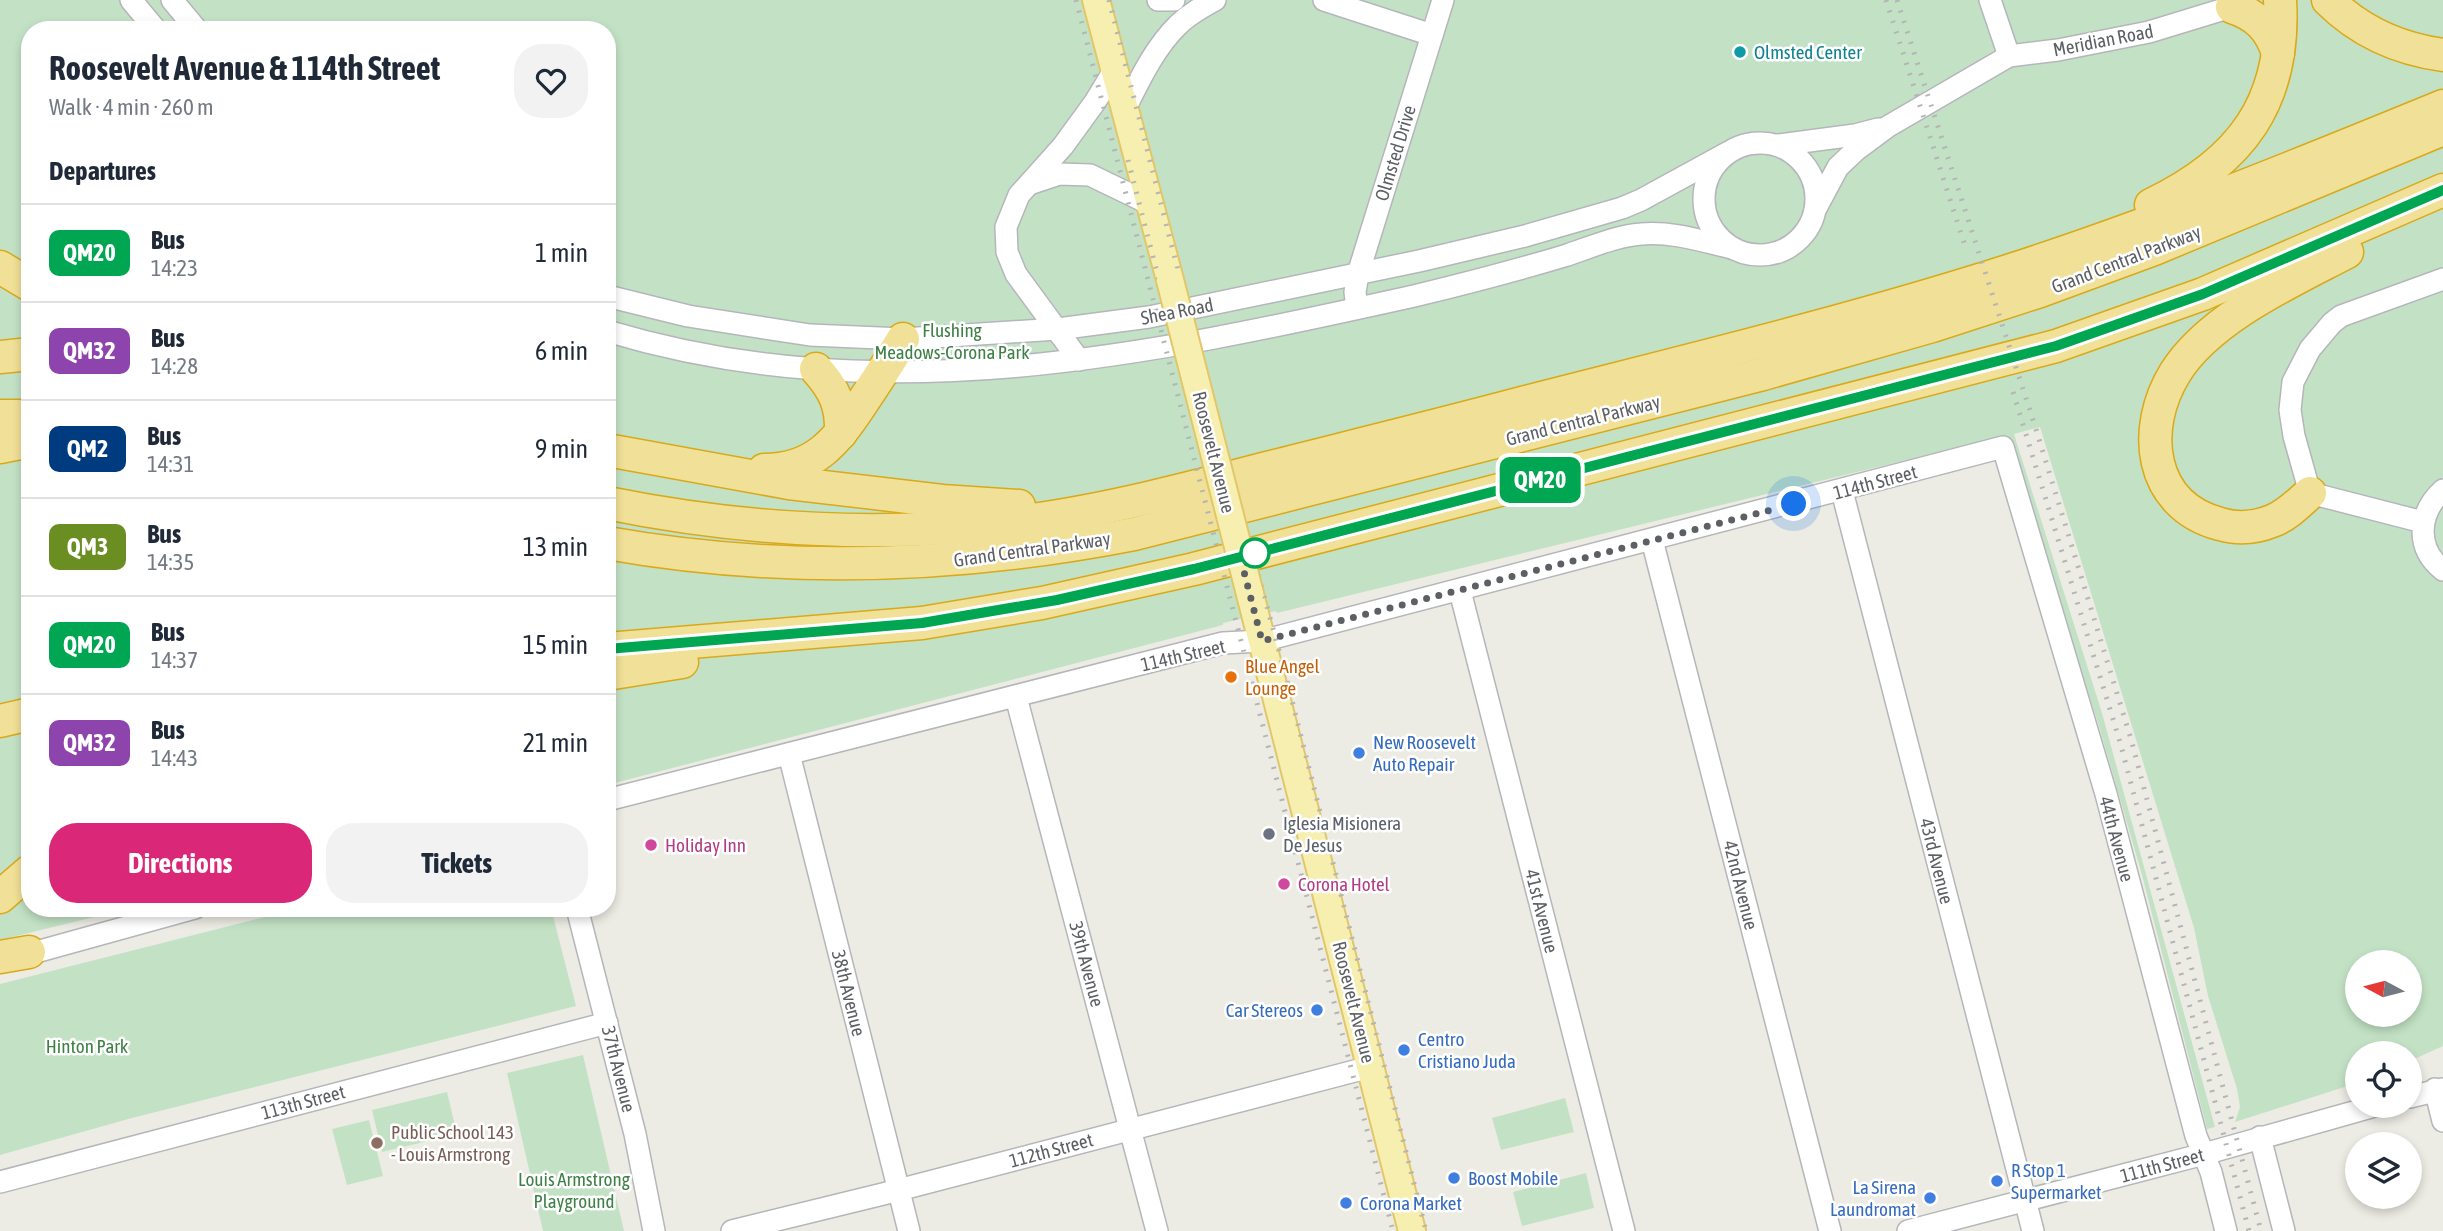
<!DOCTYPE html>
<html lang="en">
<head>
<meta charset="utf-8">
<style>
	body { margin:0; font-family:"Asap Condensed",sans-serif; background:#f2f2f3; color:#1f2937; height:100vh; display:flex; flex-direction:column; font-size:26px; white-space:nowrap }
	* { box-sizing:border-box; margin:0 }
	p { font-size:23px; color:#747a83 }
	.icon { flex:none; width:38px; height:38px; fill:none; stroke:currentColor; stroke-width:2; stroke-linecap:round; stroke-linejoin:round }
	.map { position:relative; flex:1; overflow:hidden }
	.panel { position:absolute; left:21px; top:21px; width:595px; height:896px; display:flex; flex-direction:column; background:#fff; border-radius:28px; box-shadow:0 4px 10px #0003 }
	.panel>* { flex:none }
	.badge { padding:0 14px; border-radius:10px; font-size:24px; line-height:46px }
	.needle { width:46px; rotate:277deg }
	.fabs { position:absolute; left:2345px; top:950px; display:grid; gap:14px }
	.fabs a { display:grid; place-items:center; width:77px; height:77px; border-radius:50%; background:#fff; box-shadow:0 4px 10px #0003; font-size:35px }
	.you { position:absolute; width:35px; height:35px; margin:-18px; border:5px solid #fff; border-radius:50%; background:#1a73e8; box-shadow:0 0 0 10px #1a73e833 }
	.map>.badge { position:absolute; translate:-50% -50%; box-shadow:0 0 0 4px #fff }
	h2 { padding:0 28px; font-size:26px; line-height:63px }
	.round { display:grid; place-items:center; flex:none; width:74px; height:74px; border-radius:28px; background:#f2f2f3 }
	.summary { display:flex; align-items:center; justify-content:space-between; height:119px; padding:0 28px }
	h1 { font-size:33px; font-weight:700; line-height:52px }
	.button { display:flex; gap:14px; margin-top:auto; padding:14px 28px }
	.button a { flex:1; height:80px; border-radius:28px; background:#db2777; color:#fff; font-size:28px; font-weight:700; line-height:80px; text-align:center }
	.button a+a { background:#f2f2f3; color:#1f2937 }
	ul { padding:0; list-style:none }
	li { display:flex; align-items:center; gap:21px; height:98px; padding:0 28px; border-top:2px solid #e0e1e3 }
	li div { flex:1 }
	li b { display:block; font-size:26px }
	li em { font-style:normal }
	li .badge { min-width:77px; font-weight:700; text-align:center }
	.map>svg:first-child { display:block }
	.green { fill:#c3e2c5; fill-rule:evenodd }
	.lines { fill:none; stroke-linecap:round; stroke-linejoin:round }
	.minor-casing { stroke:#b5b6ba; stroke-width:24 }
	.major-casing { stroke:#e2c769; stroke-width:30 }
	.highway-casing { stroke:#d9a919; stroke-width:35 }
	.minor { stroke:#fff; stroke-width:21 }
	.major { stroke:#f6efb0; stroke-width:26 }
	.highway { stroke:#f1e097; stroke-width:32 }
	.rail { stroke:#b4b5b5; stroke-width:5; stroke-dasharray:2 9; stroke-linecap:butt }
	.major-bridge-casing { stroke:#e2c769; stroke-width:30; stroke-linecap:butt }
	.major-bridge { stroke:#f6efb0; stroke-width:26 }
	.line-casing { stroke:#fff; stroke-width:16 }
	.line { stroke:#00a651; stroke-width:10 }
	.walk { stroke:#5c5f63; stroke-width:7; stroke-dasharray:0 12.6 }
	.culture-dot { fill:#0f9aa8; stroke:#fff; stroke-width:2.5 }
	.stop-dot { fill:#fff; stroke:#00a651; stroke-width:3.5 }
	.food-dot { fill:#e8710a; stroke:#fff; stroke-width:2.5 }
	.shop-dot { fill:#3f7fe0; stroke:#fff; stroke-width:2.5 }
	.worship-dot { fill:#6b7280; stroke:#fff; stroke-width:2.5 }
	.hotel-dot { fill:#d1479c; stroke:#fff; stroke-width:2.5 }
	.education-dot { fill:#8d6e63; stroke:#fff; stroke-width:2.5 }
	.labels { text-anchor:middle; stroke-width:5; stroke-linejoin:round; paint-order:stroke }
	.street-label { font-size:19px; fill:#5c5f63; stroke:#fff }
	.culture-label { font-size:19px; fill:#0d838f; stroke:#fff; text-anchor:start }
	.park-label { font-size:19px; fill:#3e8045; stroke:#fff }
	.food-label { font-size:19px; fill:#c56008; stroke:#fff; text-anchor:start }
	.shop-label { font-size:19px; fill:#366cbe; stroke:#fff; text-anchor:start }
	.worship-label { font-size:19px; fill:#5b616d; stroke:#fff; text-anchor:start }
	.hotel-label { font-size:19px; fill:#b23c85; stroke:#fff; text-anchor:start }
	.education-label { font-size:19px; fill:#785e54; stroke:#fff; text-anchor:start }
</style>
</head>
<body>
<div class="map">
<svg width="2443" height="1231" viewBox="0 0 2443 1231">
	<rect width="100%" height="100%" fill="#edece4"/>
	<!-- green -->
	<g class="green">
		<path d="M0,0h2443v1046l-33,15v-7h-53v29l-122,39 5,-15 -3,-18 -29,-93 -14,-68 -154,-501 -26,7 88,279 113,414 -8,2 -65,-254 -44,-152 -93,-287 -728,177 -1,-2 -53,12v2l-616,160v-755h-577v878h101l-131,32zM2357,962h53v53h-53z"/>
		<path d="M301,908h250l25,98 -444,112 -132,37v-171z"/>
		<path d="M583,1055l41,176h-81l-36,-158z"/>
		<path d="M447,1092l10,42 -75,18 -10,-42z"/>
		<path d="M1565,1098l9,34 -73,18 -9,-32z"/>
		<path d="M369,1120l14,56 -36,9 -15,-56z"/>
		<path d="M1586,1173l8,35 -72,18 -9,-34z"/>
	</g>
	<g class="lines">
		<!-- minor casing -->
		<g class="minor-casing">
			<g id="minor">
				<path d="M131,0l25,30"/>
				<path d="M172,0l25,30"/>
				<path d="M1158,0h16"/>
				<path d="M1324,0l108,35"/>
				<path d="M1990,0l19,56"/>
				<path d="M1125,109c14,-28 30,-62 53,-84 11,-11 24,-18 37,-25"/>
				<circle cx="1760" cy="199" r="56"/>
				<path d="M1778,145l77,-10 23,-6"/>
				<path d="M1032,183l27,-9 31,1 60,29"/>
				<path d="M1815,210l23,-43 18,-17 31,-23 122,-71 49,-6 91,-18 95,-29"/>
				<path d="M607,296l81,20 122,19 93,4 155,-10 91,-12 270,-56 106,-25 97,-28 19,-8 86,-47"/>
				<path d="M1357,308l-2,-16 3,-18 85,-274"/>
				<path d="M607,331c273,82 537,25 807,-35 50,-12 100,-25 150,-40 25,-8 51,-20 77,-22 30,-3 61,7 91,14"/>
				<path d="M1079,360l-63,-86 -9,-22 -1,-25 13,-32 44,-49 32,-44 20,-33"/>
				<path d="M2443,490c-25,23 -28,58 0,80"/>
				<path d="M1842,491l191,740"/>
				<path d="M2423,522l-113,-29 -16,-57 -4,-26 3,-28 17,-33 22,-26 9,-7 102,-37"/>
				<path d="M1652,540l178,691"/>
				<path d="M1460,591l164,640"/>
				<path d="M1016,697l141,534"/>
				<path d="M789,754l120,477"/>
				<path d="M607,800l616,-157 39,-2 741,-194 103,347 90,342 15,36 15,59"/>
				<path d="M577,908l58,226 19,97"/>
				<path d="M18,957l177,-49"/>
				<path d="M2435,1089l8,32"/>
				<path d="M2410,1097l33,-8"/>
				<path d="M2260,1137l24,94"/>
				<path d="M0,1182l607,-159"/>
				<path d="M732,1231l151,-37 487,-127"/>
				<path d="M1908,1231l296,-77 171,-48"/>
			</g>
		</g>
		<!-- major casing -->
		<g class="major-casing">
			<g id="major">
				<path d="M1096,0l74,280"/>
				<path d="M1250,594l162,637"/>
			</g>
		</g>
		<!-- highway casing -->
		<g class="highway-casing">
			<g id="highway">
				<path d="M2328,0c32,32 71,49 115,55"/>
				<path d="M2232,7c25,8 38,22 46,46"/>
				<path d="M2151,205c90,-43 135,-103 129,-205"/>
				<path d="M0,267l30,18"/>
				<path d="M0,357l30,-3"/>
				<path d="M816,369c18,20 26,36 25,64"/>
				<path d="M0,416h30"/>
				<path d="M0,447l30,-6"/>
				<path d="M607,450l182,33 153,18 77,5"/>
				<path d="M764,470c51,0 72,-28 98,-67 14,-21 28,-42 41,-64"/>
				<path d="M2310,493c-12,11 -24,23 -38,28 -17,7 -35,8 -52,3 -72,-19 -79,-96 -45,-151 34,-55 117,-92 172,-121"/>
				<path d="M607,503c138,28 278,35 418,18 82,-11 162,-32 242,-53 87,-22 173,-43 259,-66 160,-41 322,-80 479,-130 149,-48 294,-107 438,-166"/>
				<path d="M607,543c175,31 353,25 527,-9l629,-160 169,-48 108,-35 114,-42 289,-120"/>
				<path d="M607,649l315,-26 120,-20 152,-34 862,-223 147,-52 240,-104"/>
				<path d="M607,674l75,-12"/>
				<path d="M0,721l30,-7"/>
				<path d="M0,897l30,-26"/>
				<path d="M0,957l29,-5"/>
			</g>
		</g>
		<!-- minor -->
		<use href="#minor" class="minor"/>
		<!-- major -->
		<use href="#major" class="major"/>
		<!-- highway -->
		<use href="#highway" class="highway"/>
		<!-- rail -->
		<g class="rail">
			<path d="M1076,0l317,1231"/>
			<path d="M1109,0l99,388 78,289 140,554"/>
			<path d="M1886,0l79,246"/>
			<path d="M1897,0l138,426 96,313 130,492"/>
			<path d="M1128,160l56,217"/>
			<path d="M2013,392l107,350 129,489"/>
		</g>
		<!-- major-bridge casing -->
		<g class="major-bridge-casing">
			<path id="major-bridge" d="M1170,280l80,314"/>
		</g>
		<!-- major-bridge -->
		<use href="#major-bridge" class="major-bridge"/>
	</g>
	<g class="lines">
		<!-- line casing -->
		<g class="line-casing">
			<path id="line" d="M607,649l315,-26 135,-23 137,-31 862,-223 147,-52 240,-104"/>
		</g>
		<!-- line -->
		<use href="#line" class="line"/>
		<!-- walk -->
		<path class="walk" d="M1255,553l-12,15 19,73 532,-137"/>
	</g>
	<!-- markers -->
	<circle class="culture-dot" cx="1740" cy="52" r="7"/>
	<circle class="stop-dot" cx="1255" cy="553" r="14"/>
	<circle class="food-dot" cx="1231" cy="677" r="7"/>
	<g class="shop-dot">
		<circle cx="1359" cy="753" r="7"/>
		<circle cx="1317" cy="1010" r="7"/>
		<circle cx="1404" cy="1050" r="7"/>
		<circle cx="1454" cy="1178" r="7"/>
		<circle cx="1997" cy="1181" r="7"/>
		<circle cx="1930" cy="1198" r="7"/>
		<circle cx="1346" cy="1203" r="7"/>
	</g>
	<circle class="worship-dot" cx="1269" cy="834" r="7"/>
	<g class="hotel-dot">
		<circle cx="651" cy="845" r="7"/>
		<circle cx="1284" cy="884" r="7"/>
	</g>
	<circle class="education-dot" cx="377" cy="1143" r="7"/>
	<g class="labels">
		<!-- street labels -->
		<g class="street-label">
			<text transform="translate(2103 40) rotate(-11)" y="7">Meridian Road</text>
			<text transform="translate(1395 153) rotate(-73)" y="7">Olmsted Drive</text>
			<text transform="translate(2126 259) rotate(-21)" y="7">Grand Central Parkway</text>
			<text transform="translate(1177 311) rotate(-11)" y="7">Shea Road</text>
			<text transform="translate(1583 420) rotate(-14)" y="7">Grand Central Parkway</text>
			<text transform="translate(1214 452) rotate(76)" y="7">Roosevelt Avenue</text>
			<text transform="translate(1875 482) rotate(-15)" y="7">114th Street</text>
			<text transform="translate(1032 549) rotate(-8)" y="7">Grand Central Parkway</text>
			<text transform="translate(1183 655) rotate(-13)" y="7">114th Street</text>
			<text transform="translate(2117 839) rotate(75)" y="7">44th Avenue</text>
			<text transform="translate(1937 861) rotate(76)" y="7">43rd Avenue</text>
			<text transform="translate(1741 885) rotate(76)" y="7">42nd Avenue</text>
			<text transform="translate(1542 911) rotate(76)" y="7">41st Avenue</text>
			<text transform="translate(1087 964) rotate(75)" y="7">39th Avenue</text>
			<text transform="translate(849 993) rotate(76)" y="7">38th Avenue</text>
			<text transform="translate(1354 1002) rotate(76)" y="7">Roosevelt Avenue</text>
			<text transform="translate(619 1069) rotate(76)" y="7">37th Avenue</text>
			<text transform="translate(303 1102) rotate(-15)" y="7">113th Street</text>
			<text transform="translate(1051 1150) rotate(-15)" y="7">112th Street</text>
			<text transform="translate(2162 1165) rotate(-15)" y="7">111th Street</text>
		</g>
		<!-- culture labels -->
		<g class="culture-label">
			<text x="1754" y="59">Olmsted Center</text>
		</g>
		<!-- park labels -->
		<g class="park-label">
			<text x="952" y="337">Flushing<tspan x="952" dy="22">Meadows-Corona Park</tspan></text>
			<text x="87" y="1053">Hinton Park</text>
			<text x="574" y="1186">Louis Armstrong<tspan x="574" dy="22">Playground</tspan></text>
		</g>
		<!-- food labels -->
		<g class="food-label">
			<text x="1245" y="673">Blue Angel<tspan x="1245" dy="22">Lounge</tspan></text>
		</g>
		<!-- shop labels -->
		<g class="shop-label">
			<text x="1373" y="749">New Roosevelt<tspan x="1373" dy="22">Auto Repair</tspan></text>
			<text x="1303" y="1017" text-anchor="end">Car Stereos</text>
			<text x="1418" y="1046">Centro<tspan x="1418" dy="22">Cristiano Juda</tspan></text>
			<text x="2011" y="1177">R Stop 1<tspan x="2011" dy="22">Supermarket</tspan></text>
			<text x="1468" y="1185">Boost Mobile</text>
			<text x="1916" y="1194" text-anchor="end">La Sirena<tspan x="1916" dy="22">Laundromat</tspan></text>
			<text x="1360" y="1210">Corona Market</text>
		</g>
		<!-- worship labels -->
		<g class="worship-label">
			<text x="1283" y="830">Iglesia Misionera<tspan x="1283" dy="22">De Jesus</tspan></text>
		</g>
		<!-- hotel labels -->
		<g class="hotel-label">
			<text x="665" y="852">Holiday Inn</text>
			<text x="1298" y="891">Corona Hotel</text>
		</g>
		<!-- education labels -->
		<g class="education-label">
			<text x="391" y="1139">Public School 143<tspan x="391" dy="22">- Louis Armstrong</tspan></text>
		</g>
	</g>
</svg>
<div class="fabs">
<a><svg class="needle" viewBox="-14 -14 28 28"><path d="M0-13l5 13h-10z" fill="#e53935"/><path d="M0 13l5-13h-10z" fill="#747a83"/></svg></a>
<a><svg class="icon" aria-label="locate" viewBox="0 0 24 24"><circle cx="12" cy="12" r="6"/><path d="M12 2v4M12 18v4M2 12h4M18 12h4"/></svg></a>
<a><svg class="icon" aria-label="layers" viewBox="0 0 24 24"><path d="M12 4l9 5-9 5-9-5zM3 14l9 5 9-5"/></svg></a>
</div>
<div class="you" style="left:1794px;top:504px"></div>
<b class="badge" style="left:1540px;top:480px;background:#00a651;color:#fff">QM20</b>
<section class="panel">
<div class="summary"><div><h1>Roosevelt Avenue &amp; 114th Street</h1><p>Walk · 4 min · 260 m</p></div><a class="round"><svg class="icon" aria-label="heart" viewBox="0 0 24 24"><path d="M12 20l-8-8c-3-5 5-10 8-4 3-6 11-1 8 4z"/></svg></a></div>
<h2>Departures</h2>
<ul>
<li><span class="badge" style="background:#00a651;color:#fff">QM20</span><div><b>Bus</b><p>14:23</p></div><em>1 min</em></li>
<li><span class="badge" style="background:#8e44ad;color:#fff">QM32</span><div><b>Bus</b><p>14:28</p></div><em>6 min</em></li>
<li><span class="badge" style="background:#003b80;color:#fff">QM2</span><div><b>Bus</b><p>14:31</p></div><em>9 min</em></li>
<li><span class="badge" style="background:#6b8e23;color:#fff">QM3</span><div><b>Bus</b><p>14:35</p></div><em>13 min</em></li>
<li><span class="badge" style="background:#00a651;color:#fff">QM20</span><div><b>Bus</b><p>14:37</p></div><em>15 min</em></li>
<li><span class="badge" style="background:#8e44ad;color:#fff">QM32</span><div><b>Bus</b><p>14:43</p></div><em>21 min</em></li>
</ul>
<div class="button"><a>Directions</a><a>Tickets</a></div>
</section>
</div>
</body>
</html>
